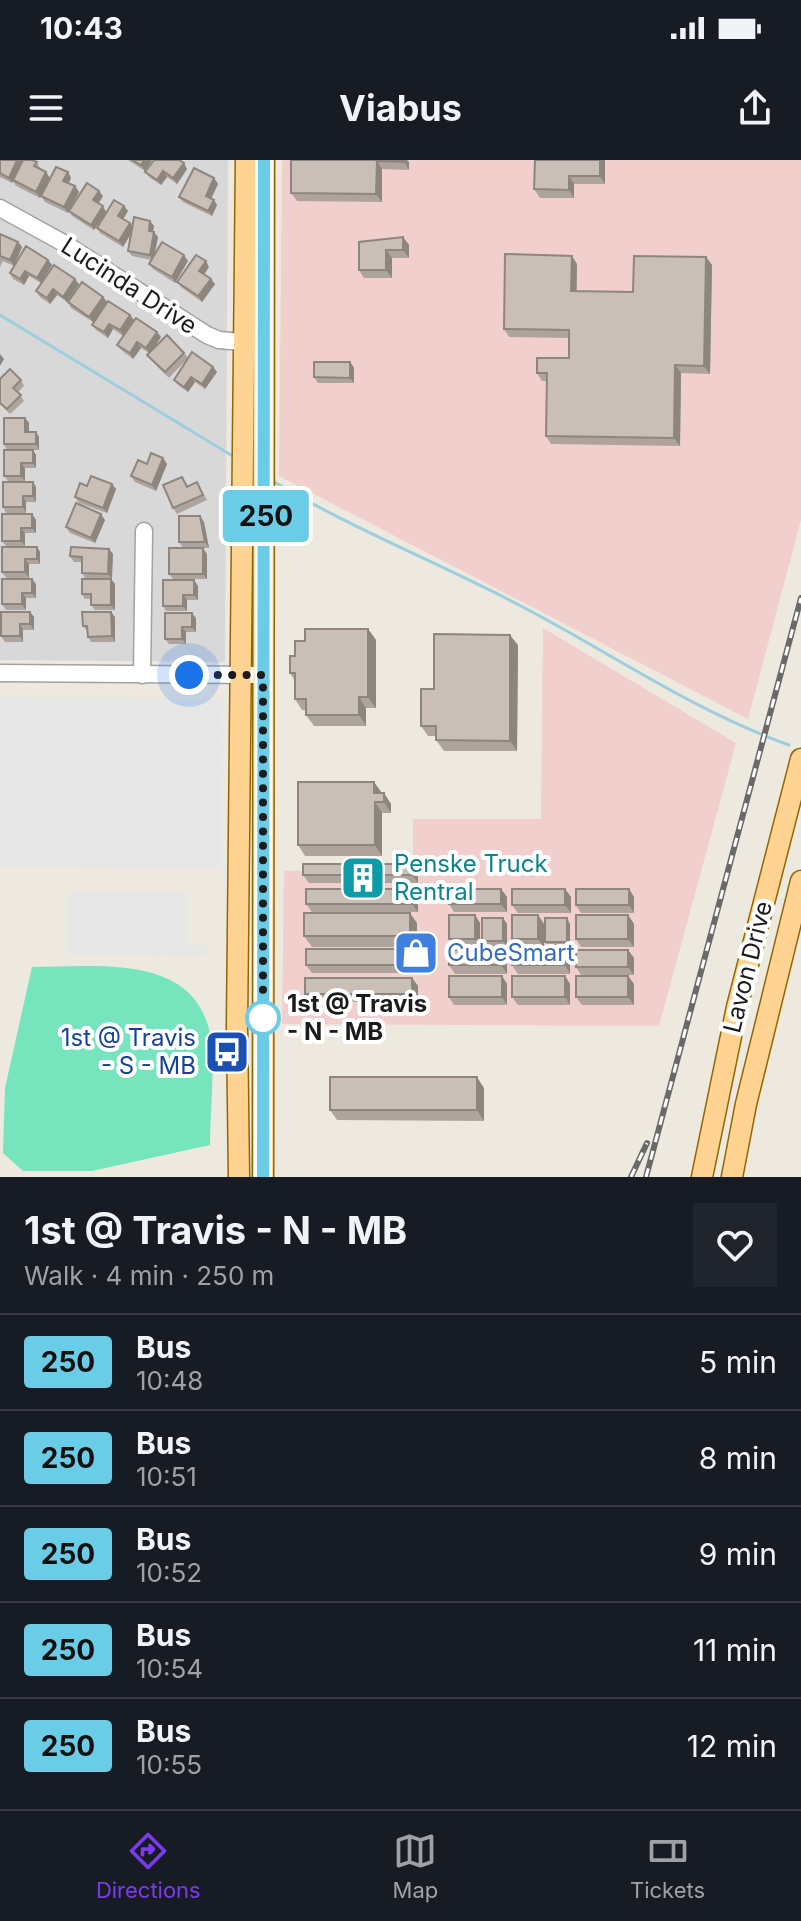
<!DOCTYPE html>
<html lang="en">
<head>
<meta charset="utf-8">
<style>
	body { margin:0; font-family:Inter,sans-serif; background:#20242c; color:#f1f3f6; height:100vh; display:flex; flex-direction:column; font-size:30px; white-space:nowrap }
	* { box-sizing:border-box; margin:0 }
	p { font-size:26px; color:#9ea1a6 }
	.icon { flex:none; width:44px; height:44px; fill:none; stroke:currentColor; stroke-width:2; stroke-linecap:round; stroke-linejoin:round }
	.map { position:relative; height:1017px; overflow:hidden }
	.drawer { display:flex; flex-direction:column; background:#171b24; flex:1 }
	.drawer>* { flex:none }
	.badge { padding:0 16px; border-radius:6px; font-size:28px; line-height:52px }
	.you { position:absolute; width:40px; height:40px; margin:-20px; border:6px solid #fff; border-radius:50%; background:#1a73e8; box-shadow:0 0 0 12px #1a73e833 }
	.map>.badge { position:absolute; translate:-50% -50%; box-shadow:0 0 0 4px #fff }
	.round { display:grid; place-items:center; flex:none; width:84px; height:84px; border-radius:0px; background:#20242c }
	.summary { display:flex; align-items:center; justify-content:space-between; height:136px; padding:0 24px }
	h1 { font-size:38px; font-weight:700; line-height:60px }
	ul { padding:0; list-style:none }
	li { display:flex; align-items:center; gap:24px; height:96px; padding:0 24px; border-top:2px solid #363941 }
	li div { flex:1 }
	li b { display:block; font-size:30px }
	li em { font-style:normal }
	li .badge { min-width:88px; font-weight:700; text-align:center }
	.status { display:flex; justify-content:space-between; align-items:center; height:56px; padding:0 40px; background:#171b24; direction:ltr }
	.status svg { height:22px; fill:currentColor }
	header { display:flex; justify-content:space-between; align-items:center; height:104px; padding:0 24px; background:#171b24; font-size:36px; font-weight:700 }
	.tab-bar { display:flex; justify-content:space-around; align-items:center; height:112px; border-top:2px solid #363941; background:#171b24; font-size:22px; color:#9ea1a6 }
	.tab-bar a { display:grid; justify-items:center; gap:4px }
	.tab-bar .current { color:#7c3aed }
	.map>svg:first-child { display:block }
	.residential { fill:#d9d8d8 }
	.commercial { fill:#f1cfcc }
	.pitch { fill:#76e4bd }
	.parking { fill:#e7e7e7 }
	.lines { fill:none; stroke-linecap:round; stroke-linejoin:round }
	.stream { stroke:#9ccedf; stroke-width:3 }
	.minor-casing { stroke:#a2a2a2; stroke-width:19 }
	.major-casing { stroke:#926600; stroke-width:23 }
	.minor { stroke:#fff; stroke-width:16 }
	.major { stroke:#ffd493; stroke-width:20 }
	.rail-casing { stroke:#696969; stroke-width:6 }
	.rail { stroke:#fff; stroke-width:3; stroke-dasharray:9; stroke-linecap:butt }
	.wall { fill:#aea49d }
	.shaded-wall { fill:#8d867f }
	.building { fill:#cabfb6; stroke:#8d867f; stroke-width:2 }
	.line-casing { stroke:#fff; stroke-width:18 }
	.line { stroke:#6bcce7; stroke-width:12 }
	.walk { stroke:#1b1b1b; stroke-width:8; stroke-dasharray:0 14.4 }
	.stop-dot { fill:#fff; stroke:#6bcce7; stroke-width:4 }
	.labels { text-anchor:middle; stroke-width:8; stroke-linejoin:round; paint-order:stroke }
	.street-label { font-size:24px; fill:#1b1b1b; stroke:#fff }
	.culture-label { font-size:24px; fill:#0d838f; stroke:#fff; text-anchor:start }
	.shop-label { font-size:24px; fill:#366cbe; stroke:#fff; text-anchor:start }
	.stop-label { font-size:24px; font-weight:bold; fill:#1b1b1b; stroke:#fff; text-anchor:start }
	.transit-label { font-size:24px; fill:#164399; stroke:#fff; text-anchor:end }
</style>
</head>
<body>
<div class="status"><b>10:43</b><svg viewBox="0 0 49 12"><path d="M0 12V9h3v3zM5 12V6h3v6zM10 12V3h3v9zM15 12V0h3v12zM26 1h20v11H26zM47 4h2v5h-2z"/></svg></div>
<header><svg class="icon" aria-label="menu" viewBox="0 0 24 24"><path d="M4 6h16M4 12h16M4 18h16"/></svg>Viabus<svg class="icon" aria-label="share" viewBox="0 0 24 24"><path d="M12 15V3M7 8l5-5 5 5M5 13v7h14v-7"/></svg></header>
<div class="map">
<svg width="801" height="1017" viewBox="0 0 801 1017">
	<rect width="100%" height="100%" fill="#eee9df"/>
	<!-- residential -->
	<path class="residential" d="M0,0h228l-3,502 -225,-2z"/>
	<!-- commercial -->
	<g class="commercial">
		<path d="M282,0h519v360l-53,199 -469,-243z"/>
		<path d="M543,468l193,115 -77,283 -377,-2 2,-153 129,-1v-51h128z"/>
	</g>
	<!-- pitch -->
	<path class="pitch" d="M32,807c65,0 167,-15 179,73 4,34 -1,71 -1,105l-118,26h-69l-20,-18 2,-65z"/>
	<!-- parking -->
	<g class="parking">
		<path d="M0,537l222,2 -1,170 -221,-2z"/>
		<path d="M68,731l119,1v54h20v10l-139,-1z"/>
	</g>
	<g class="lines">
		<!-- stream -->
		<g class="stream">
			<path d="M0,155l236,143"/>
			<path d="M273,321c79,48 164,81 246,124 89,46 174,106 270,140"/>
		</g>
		<!-- minor casing -->
		<g class="minor-casing">
			<g id="minor">
				<path d="M0,48l67,37 140,90 12,5 34,3"/>
				<path d="M0,513l263,2"/>
				<path d="M142,515l2,-144"/>
			</g>
		</g>
		<!-- major casing -->
		<g class="major-casing">
			<g id="major">
				<path d="M239,1017l-2,-151 9,-866"/>
				<path d="M263,1017l1,-1017"/>
				<path d="M702,1017l35,-170 64,-248"/>
				<path d="M732,1017l14,-73 55,-223"/>
			</g>
		</g>
		<!-- minor -->
		<use href="#minor" class="minor"/>
		<!-- major -->
		<use href="#major" class="major"/>
		<!-- rail casing -->
		<g class="rail-casing">
			<g id="rail">
				<path d="M631,1017l16,-34"/>
				<path d="M646,1017l155,-579"/>
			</g>
		</g>
		<!-- rail -->
		<use href="#rail" class="rail"/>
	</g>
	<!-- wall -->
	<g class="wall">
		<path d="M0,0l37,2 3,6v30l-24,-12 -3,-5 -1,2 -12,-6z"/>
		<path d="M128,0h24l-7,11z"/>
		<path d="M291,0h116l2,2v8l-27,-1v33l-85,-1 -6,-8z"/>
		<path d="M605,0v24h-31v14h-34l-6,-9z"/>
		<path d="M187,9l-10,15 -10,-7 -6,8 -12,-8 -4,-5z"/>
		<path d="M68,12l3,6 -2,5 6,3 4,6 -8,15 32,-11 -5,8 8,8 18,-6 4,5 -5,8 7,4 3,4 17,-6 4,5 -1,6 5,5 -3,17 33,7 -13,22 -22,-14 -4,-5 2,-4 -19,-4 -4,-5 3,-18 -8,14 -23,-14 -3,-5 6,-11 -9,13 -22,-14 -3,-5 -1,2 -23,-11 -4,-6z"/>
		<path d="M214,18l4,6 -7,14 6,7 -5,11 -29,-14 -4,-5z"/>
		<path d="M0,74l18,8 4,5 -8,19 -11,-5 -3,6z"/>
		<path d="M403,77l6,8v13h-17v20h-28l-5,-8z"/>
		<path d="M706,97l6,8 -2,109 -29,-1 -1,73 -129,-2 -5,-8 1,-55h-5l-5,-8 32,-15v-20l-60,-1 -5,-8 73,-65v27l56,1z"/>
		<path d="M48,100l4,5 -11,18 -12,-7 -5,9 -11,-6 -3,-6z"/>
		<path d="M209,107l-5,7 11,10 -13,18 -21,-15 -4,-5z"/>
		<path d="M79,124l-12,18 -10,-7 -7,9 -10,-7 -4,-6z"/>
		<path d="M103,137l4,5 23,13 4,5 -11,16 -10,-7 -5,9 -12,-8 -4,-5 1,-3 -22,-14 -3,-6z"/>
		<path d="M157,172l4,5 -9,13 32,3 4,5 -19,20 -18,-18 -4,-5 2,-2 -8,-5 -8,11 -12,-9 -4,-5z"/>
		<path d="M350,202l4,6v15h-36l-4,-6z"/>
		<path d="M213,207l4,5 -12,17 -10,-7 -7,10 -10,-7 -4,-5z"/>
		<path d="M0,219l21,1 3,6 -6,6 6,9 -14,13 -10,-10z"/>
		<path d="M25,258l4,5v9h7l3,5v13h-32l-3,-6z"/>
		<path d="M33,290l3,5v13h-11v13h-17l-4,-5z"/>
		<path d="M163,298l4,6 -11,27 -21,-9 -4,-6 16,-12z"/>
		<path d="M33,322l3,5v15h-10v11h-20l-3,-6z"/>
		<path d="M186,322l2,4 9,-4 10,18 -30,14 -4,-6z"/>
		<path d="M112,324l4,5 -9,24 -28,-10 -4,-6 12,-11z"/>
		<path d="M32,354l4,6v13h-11v13h-19l-4,-5z"/>
		<path d="M105,360l-10,23 -25,-10 -4,-6z"/>
		<path d="M204,362l5,26h-26l-4,-6z"/>
		<path d="M37,387l3,5v12h-11v14h-23l-4,-6z"/>
		<path d="M109,389l4,5 -2,25 4,5v26h-20l-4,-5v-6h-6l-3,-5 3,-16 -3,-5v-11h-8l-4,-6z"/>
		<path d="M207,394v25h-34l-4,-5z"/>
		<path d="M32,419l4,5v14h-10v12h-20l-4,-6z"/>
		<path d="M198,426v14h-11v11h-21l-3,-5z"/>
		<path d="M30,452l4,5v13h-11v12h-18l-4,-6z"/>
		<path d="M165,453l31,5v14h-10v12h-17l-4,-5z"/>
		<path d="M115,457v25h-24l-3,-5v-5l-5,-6z"/>
		<path d="M368,469l8,11v68h-10v18h-52l-8,-11v-5h-4l-7,-11v-18l-5,-8 5,-17 10,-15z"/>
		<path d="M518,485l-1,106h-73l-8,-11v-4h-8l-7,-10 13,-37z"/>
		<path d="M382,633l9,11v9h-9v43h-77l-7,-11z"/>
		<path d="M412,704l6,8v11h-109l-6,-8z"/>
		<path d="M412,729l6,8v15h-106l-6,-8z"/>
		<path d="M501,729l6,8v15h-53l-5,-8z"/>
		<path d="M565,729l6,8v16h-53l-6,-8z"/>
		<path d="M629,729l5,8v16h-53l-5,-8z"/>
		<path d="M475,755l5,8v24h-26l-5,-8z"/>
		<path d="M538,755l6,9v23h-26l-6,-8z"/>
		<path d="M628,755l6,9v23h-53l-5,-8z"/>
		<path d="M503,758l4,6v23h-21l-4,-6z"/>
		<path d="M417,763v24h-105l-8,-11z"/>
		<path d="M570,764v23h-21l-4,-5z"/>
		<path d="M412,789l6,8v16h-106l-6,-8z"/>
		<path d="M501,790l6,8v16h-52l-6,-9z"/>
		<path d="M565,790l5,8v16h-52l-6,-9z"/>
		<path d="M628,790l6,8v17h-53l-5,-8z"/>
		<path d="M502,816l5,8v21h-53l-5,-8z"/>
		<path d="M565,816l5,8v21h-52l-6,-8z"/>
		<path d="M628,816l6,8v21h-52l-6,-8z"/>
		<path d="M412,818l6,8v16h-107l-6,-8z"/>
		<path d="M484,928v33l-147,-1 -7,-10z"/>
	</g>
	<!-- shaded-wall -->
	<g class="shaded-wall">
		<path d="M17,0h6l-11,23 -3,-5z"/>
		<path d="M144,0h8l-7,11 -4,-6z"/>
		<path d="M403,0h4l2,2v8z"/>
		<path d="M600,0h5v24l-5,-8z"/>
		<path d="M377,1l5,8v33l-6,-8z"/>
		<path d="M184,3l3,6 -10,15 -4,-6z"/>
		<path d="M163,11l4,6 -6,8 -4,-5z"/>
		<path d="M46,12l4,6 -10,20 -4,-6z"/>
		<path d="M68,12l3,6 -4,8 -4,-5z"/>
		<path d="M569,16l5,8v14l-5,-8z"/>
		<path d="M214,18l4,6 -8,17 -4,-5z"/>
		<path d="M75,26l4,6 -11,21 -4,-6z"/>
		<path d="M99,31l4,5 -6,10 -4,-6z"/>
		<path d="M214,40l3,5 -5,11 -4,-5z"/>
		<path d="M103,46l3,6 -12,18 -3,-5z"/>
		<path d="M124,46l4,5 -6,10 -4,-5z"/>
		<path d="M150,61l4,5 -2,11 -3,-6z"/>
		<path d="M130,63l4,6 -11,18 -4,-6z"/>
		<path d="M154,72l4,5 -5,24 -3,-6z"/>
		<path d="M403,77l6,8v13l-6,-8z"/>
		<path d="M18,82l4,5 -8,19 -4,-6z"/>
		<path d="M386,90l6,8v20l-6,-8z"/>
		<path d="M184,95l4,6 -13,22 -3,-6z"/>
		<path d="M572,96l5,8 -1,35 -5,-8z"/>
		<path d="M706,97l6,8 -2,109 -6,-8z"/>
		<path d="M48,100l4,5 -11,18 -4,-5z"/>
		<path d="M206,101l3,6 -6,9 -4,-5z"/>
		<path d="M25,111l4,5 -5,9 -4,-6z"/>
		<path d="M75,119l4,5 -12,18 -4,-5z"/>
		<path d="M211,119l4,5 -13,18 -4,-6z"/>
		<path d="M53,129l4,6 -7,9 -3,-6z"/>
		<path d="M103,137l4,5 -14,20 -4,-5z"/>
		<path d="M130,155l4,5 -11,16 -3,-6z"/>
		<path d="M109,164l4,5 -5,9 -4,-6z"/>
		<path d="M157,172l4,5 -11,17 -4,-6z"/>
		<path d="M137,182l4,6 -8,11 -3,-6z"/>
		<path d="M0,194l4,5 -4,7z"/>
		<path d="M350,202l4,6v15l-4,-5z"/>
		<path d="M675,205l6,8 -1,73 -6,-8z"/>
		<path d="M213,207l4,5 -12,17 -3,-5z"/>
		<path d="M191,217l4,5 -7,10 -4,-5z"/>
		<path d="M25,258l4,5v14l-4,-5z"/>
		<path d="M36,272l3,5v13l-3,-6z"/>
		<path d="M33,290l3,5v13l-3,-5z"/>
		<path d="M163,298l4,6 -11,27 -4,-6z"/>
		<path d="M21,303l4,5v13l-4,-5z"/>
		<path d="M33,322l3,5v15l-3,-6z"/>
		<path d="M112,324l4,5 -9,24 -4,-5z"/>
		<path d="M23,336l3,6v11l-3,-6z"/>
		<path d="M32,354l4,6v13l-4,-5z"/>
		<path d="M101,354l4,6 -10,23 -4,-5z"/>
		<path d="M200,356l4,6 5,26 -4,-6z"/>
		<path d="M21,368l4,5v13l-4,-5z"/>
		<path d="M37,387l3,5v12l-3,-5z"/>
		<path d="M203,388l4,6v25l-4,-5z"/>
		<path d="M109,389l4,5 -1,25 -4,-5z"/>
		<path d="M25,399l4,5v14l-4,-6z"/>
		<path d="M32,419l4,5v14l-4,-5z"/>
		<path d="M111,419l4,5v26l-4,-5z"/>
		<path d="M194,420l4,6v14l-4,-5z"/>
		<path d="M22,433l4,5v12l-4,-6z"/>
		<path d="M183,435l4,5v11l-4,-5z"/>
		<path d="M30,452l4,5v13l-4,-6z"/>
		<path d="M111,452l4,5v25l-3,-6z"/>
		<path d="M192,453l4,5v14l-4,-5z"/>
		<path d="M20,464l3,6v12l-3,-6z"/>
		<path d="M182,467l4,5v12l-4,-5z"/>
		<path d="M368,469l8,11v68l-8,-11z"/>
		<path d="M510,475l8,10 -1,106 -7,-10z"/>
		<path d="M359,537l7,11v18l-7,-11z"/>
		<path d="M374,622l8,11h-8z"/>
		<path d="M384,633l7,11v9l-7,-11z"/>
		<path d="M375,642l7,11v43l-7,-11z"/>
		<path d="M412,704l6,8v11l-6,-8z"/>
		<path d="M412,729l6,8v15l-6,-8z"/>
		<path d="M501,729l6,8v15l-6,-8z"/>
		<path d="M565,729l6,8v16l-6,-8z"/>
		<path d="M629,729l5,8v16l-5,-8z"/>
		<path d="M410,753l7,10v24l-7,-11z"/>
		<path d="M475,755l5,8v24l-5,-8z"/>
		<path d="M538,755l6,9v23l-6,-8z"/>
		<path d="M628,755l6,9v23l-6,-8z"/>
		<path d="M503,758l4,6v23l-4,-6z"/>
		<path d="M567,758l3,6v23l-3,-5z"/>
		<path d="M412,789l6,8v16l-6,-8z"/>
		<path d="M501,790l6,8v16l-6,-9z"/>
		<path d="M565,790l5,8v16l-5,-9z"/>
		<path d="M628,790l6,8v17l-6,-8z"/>
		<path d="M502,816l5,8v21l-5,-8z"/>
		<path d="M565,816l5,8v21l-5,-8z"/>
		<path d="M628,816l6,8v21l-6,-8z"/>
		<path d="M412,818l6,8v16l-6,-8z"/>
		<path d="M477,917l7,11v33l-7,-11z"/>
	</g>
	<!-- building -->
	<g class="building">
		<path d="M0,0h17l-8,18 -9,-5z"/>
		<path d="M23,0h9l5,2 -3,4 12,6 -10,20 -23,-12z"/>
		<path d="M132,0h12l-3,5z"/>
		<path d="M154,0h25l5,3 -11,15 -10,-7 -6,9 -12,-8z"/>
		<path d="M291,0h112v2l-26,-1 -1,33 -85,-1z"/>
		<path d="M535,0h65v16h-31v14l-35,-1z"/>
		<path d="M56,7l12,5 -5,9 12,5 -11,21 -23,-11z"/>
		<path d="M194,8l20,10 -8,18 8,4 -6,11 -29,-14z"/>
		<path d="M87,23l12,8 -6,9 10,6 -12,19 -22,-14z"/>
		<path d="M114,40l10,6 -6,10 12,7 -11,18 -22,-13z"/>
		<path d="M134,57l16,4 -1,10 5,1 -4,23 -22,-4z"/>
		<path d="M0,74l18,8 -8,18 -10,-4z"/>
		<path d="M403,77v13h-17v20h-27v-28z"/>
		<path d="M162,82l22,13 -12,22 -23,-13z"/>
		<path d="M26,86l22,14 -11,18 -12,-7 -5,8 -10,-6z"/>
		<path d="M505,94l67,2 -1,35 62,1 1,-36 72,1 -2,109 -29,-1 -1,73 -128,-2 1,-63h-10v-15h32v-28l-65,-1z"/>
		<path d="M196,95l10,6 -7,10 12,8 -13,17 -21,-14z"/>
		<path d="M54,105l21,14 -12,18 -10,-8 -6,9 -11,-7z"/>
		<path d="M82,122l21,15 -14,20 -21,-15z"/>
		<path d="M108,141l22,14 -10,15 -11,-6 -5,8 -12,-7z"/>
		<path d="M136,158l21,14 -11,16 -9,-6 -7,11 -13,-8z"/>
		<path d="M167,175l17,18 -19,19 -18,-17z"/>
		<path d="M192,192l21,15 -11,17 -11,-7 -7,10 -10,-7z"/>
		<path d="M314,202h36v16l-36,-1z"/>
		<path d="M10,209l11,11 -8,8 8,7 -14,14 -7,-6v-24z"/>
		<path d="M4,258h21v14h11v12h-32z"/>
		<path d="M4,290h29v13h-12v13h-17z"/>
		<path d="M151,293l12,5 -11,27 -21,-9 7,-16 9,4z"/>
		<path d="M91,316l21,8 -9,24 -28,-11 5,-14 7,3z"/>
		<path d="M182,317l5,10 10,-5 6,13 -30,13 -10,-23z"/>
		<path d="M3,322h30v14h-10v11h-20z"/>
		<path d="M76,343l25,11 -10,24 -25,-11z"/>
		<path d="M2,354h30v14h-11v13h-19z"/>
		<path d="M179,356h21l5,26h-26z"/>
		<path d="M2,387h35v12h-12v13h-23z"/>
		<path d="M71,387l38,2 -1,25 -26,-1v-16l-12,-1z"/>
		<rect x="169" y="388" width="34" height="26"/>
		<path d="M2,419h30v14h-10v11h-20z"/>
		<path d="M82,419h29v26h-20v-11h-9z"/>
		<path d="M163,420h31v15h-11v11h-20z"/>
		<path d="M1,452h29v12h-10v12h-19z"/>
		<path d="M82,452h29l1,24 -24,1 -1,-11h-4z"/>
		<path d="M165,453h27v14h-10v12h-17z"/>
		<path d="M305,469h63v68h-9v18h-53v-16h-11v-26h-5v-17h5v-15h10z"/>
		<path d="M434,474l76,1v106l-74,-1v-14h-15v-37h13z"/>
		<path d="M298,622h76v11h10v9h-9v43h-77z"/>
		<rect x="303" y="704" width="109" height="11"/>
		<rect x="306" y="729" width="106" height="15"/>
		<rect x="449" y="729" width="52" height="15"/>
		<rect x="512" y="729" width="53" height="16"/>
		<rect x="576" y="729" width="53" height="16"/>
		<rect x="304" y="753" width="106" height="23"/>
		<rect x="449" y="755" width="26" height="24"/>
		<rect x="512" y="755" width="26" height="24"/>
		<rect x="576" y="755" width="52" height="24"/>
		<rect x="482" y="758" width="21" height="23"/>
		<rect x="545" y="758" width="22" height="24"/>
		<rect x="306" y="789" width="106" height="16"/>
		<rect x="449" y="790" width="52" height="15"/>
		<rect x="512" y="790" width="53" height="15"/>
		<rect x="576" y="790" width="52" height="17"/>
		<rect x="449" y="816" width="53" height="21"/>
		<rect x="512" y="816" width="53" height="21"/>
		<rect x="576" y="816" width="52" height="21"/>
		<rect x="305" y="818" width="107" height="16"/>
		<rect x="330" y="917" width="147" height="33"/>
	</g>
	<g class="lines">
		<!-- line casing -->
		<g class="line-casing">
			<path id="line" d="M263,1017l1,-1017"/>
		</g>
		<!-- line -->
		<use href="#line" class="line"/>
		<!-- walk -->
		<path class="walk" d="M189,515h74v349v-6"/>
	</g>
	<!-- icons -->
	<defs>
		<g id="building-square" transform="scale(2.3)"><rect x="-9" y="-9" width="18" height="18" rx="4" fill="#0f9aa8" stroke="#fff"/><path d="M-4-6H4V6H1V3H-1V6H-4ZM-2.5-4.3h1.7v1.8h-1.7ZM.8-4.3h1.7v1.8H.8ZM-2.5-1h1.7V.8h-1.7ZM.8-1h1.7V.8H.8Z" fill="#fff"/></g>
		<g id="shop-square" transform="scale(2.3)"><rect x="-9" y="-9" width="18" height="18" rx="4" fill="#3f7fe0" stroke="#fff"/><path d="M-5-2.5h2.3a2.7 3.5 0 0 1 5.4 0H5L5.5 6h-11ZM-1.5-2.5h3a1.5 2.3 0 0 0-3 0Z" fill="#fff"/></g>
		<g id="bus-square" transform="scale(2.3)"><rect x="-9" y="-9" width="18" height="18" rx="4" fill="#1a4fb4" stroke="#fff"/><path d="M-5-6H5V4H4V6H2V4H-2V6H-4V4H-5ZM-3.5-4V0h7V-4ZM-3.5 1.2v1.5H-2V1.2ZM2 1.2v1.5H3.5V1.2Z" fill="#fff"/></g>
	</defs>
	<g fill-rule="evenodd">
		<use href="#building-square" x="363" y="718"/>
		<use href="#shop-square" x="416" y="793"/>
		<use href="#bus-square" x="227" y="892"/>
	</g>
	<!-- markers -->
	<circle class="stop-dot" cx="263" cy="858" r="16"/>
	<g class="labels">
		<!-- street labels -->
		<g class="street-label">
			<text transform="translate(129 126) rotate(33)" y="8">Lucinda Drive</text>
			<text transform="translate(748 807) rotate(-76)" y="8">Lavon Drive</text>
		</g>
		<!-- culture labels -->
		<g class="culture-label">
			<text x="394" y="712">Penske Truck<tspan x="394" dy="28">Rentral</tspan></text>
		</g>
		<!-- shop labels -->
		<g class="shop-label">
			<text x="447" y="801">CubeSmart</text>
		</g>
		<!-- stop labels -->
		<g class="stop-label">
			<text x="287" y="852">1st @ Travis<tspan x="287" dy="28">- N - MB</tspan></text>
		</g>
		<!-- transit labels -->
		<g class="transit-label">
			<text x="196" y="886">1st @ Travis<tspan x="196" dy="28">- S - MB</tspan></text>
		</g>
	</g>
</svg>
<div class="you" style="left:189px;top:515px"></div>
<b class="badge" style="left:266px;top:356px;background:#6bcce7;color:#111">250</b>
</div>
<section class="drawer">
<div class="summary"><div><h1>1st @ Travis - N - MB</h1><p>Walk · 4 min · 250 m</p></div><a class="round"><svg class="icon" aria-label="heart" viewBox="0 0 24 24"><path d="M12 20l-8-8c-3-5 5-10 8-4 3-6 11-1 8 4z"/></svg></a></div>
<ul>
<li><span class="badge" style="background:#6bcce7;color:#111">250</span><div><b>Bus</b><p>10:48</p></div><em>5 min</em></li>
<li><span class="badge" style="background:#6bcce7;color:#111">250</span><div><b>Bus</b><p>10:51</p></div><em>8 min</em></li>
<li><span class="badge" style="background:#6bcce7;color:#111">250</span><div><b>Bus</b><p>10:52</p></div><em>9 min</em></li>
<li><span class="badge" style="background:#6bcce7;color:#111">250</span><div><b>Bus</b><p>10:54</p></div><em>11 min</em></li>
<li><span class="badge" style="background:#6bcce7;color:#111">250</span><div><b>Bus</b><p>10:55</p></div><em>12 min</em></li>
</ul>
</section>
<nav class="tab-bar">
<a class="current"><svg class="icon" aria-label="directions" viewBox="0 0 24 24"><path d="M12 3l9 9-9 9-9-9zM9 14v-3h6M13 9l2 2-2 2"/></svg>Directions</a>
<a><svg class="icon" aria-label="map" viewBox="0 0 24 24"><path d="M3 6l6-2 6 2 6-2v14l-6 2-6-2-6 2zM9 4v14M15 6v14"/></svg>Map</a>
<a><svg class="icon" aria-label="tickets" viewBox="0 0 24 24"><path d="M3 7h18v10H3zM15 7v10"/></svg>Tickets</a>
</nav>
</body>
</html>
